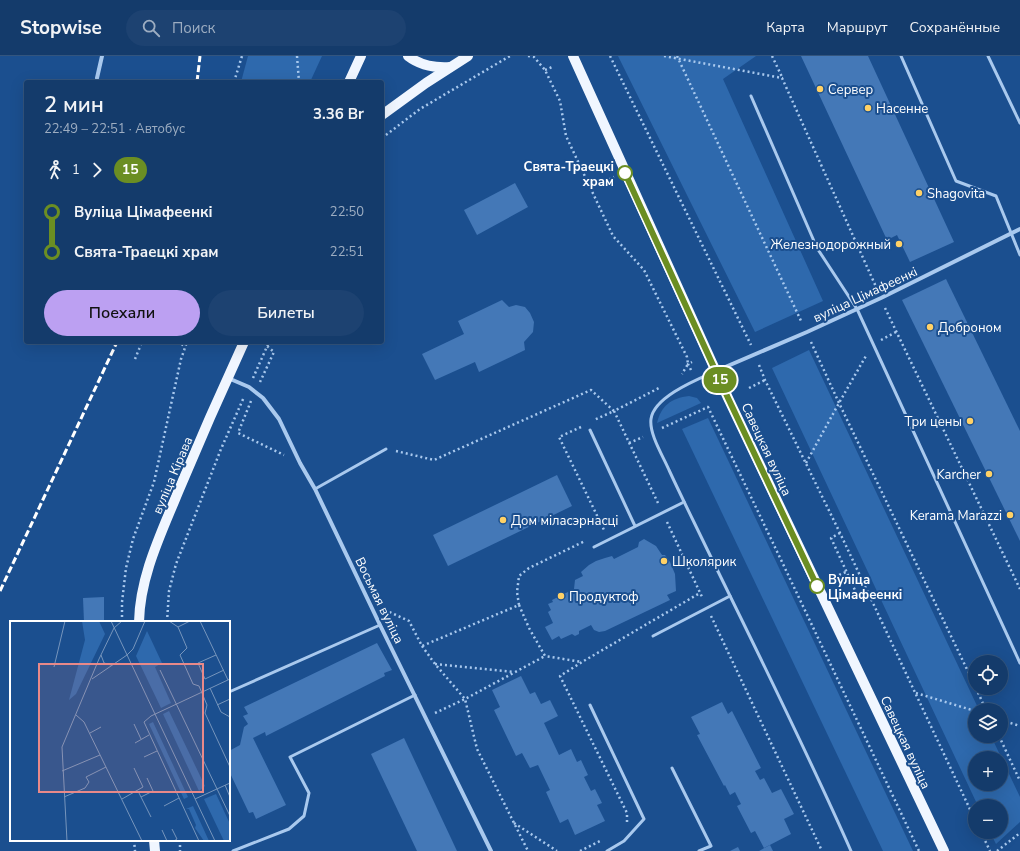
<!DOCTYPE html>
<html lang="ru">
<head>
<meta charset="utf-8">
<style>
	body { margin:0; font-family:"Nunito Sans",sans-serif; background:#1d4271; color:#f1f3f6; height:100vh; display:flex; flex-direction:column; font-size:15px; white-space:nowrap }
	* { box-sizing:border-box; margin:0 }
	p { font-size:13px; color:#9dadc1 }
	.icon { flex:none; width:22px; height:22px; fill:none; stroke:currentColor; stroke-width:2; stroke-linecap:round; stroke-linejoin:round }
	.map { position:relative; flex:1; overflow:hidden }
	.panel { position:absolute; left:24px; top:24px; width:360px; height:264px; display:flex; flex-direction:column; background:#143b6b; border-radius:4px; box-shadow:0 4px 16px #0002,0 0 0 1px #33557e }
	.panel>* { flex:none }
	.badge { padding:0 8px; border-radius:13px; font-size:14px; line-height:26px }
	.tools { position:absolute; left:968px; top:599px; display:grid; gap:8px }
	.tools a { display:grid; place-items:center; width:40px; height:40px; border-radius:50%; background:#143b6b; box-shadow:0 4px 16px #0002,0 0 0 1px #33557e; font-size:20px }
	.map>.badge { position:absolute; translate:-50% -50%; box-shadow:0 0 0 2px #fff }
	.legs { display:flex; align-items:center; gap:6px; height:44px; padding:0 20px; font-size:13px }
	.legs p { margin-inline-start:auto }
	.head { display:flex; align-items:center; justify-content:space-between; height:68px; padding:0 20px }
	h1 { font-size:22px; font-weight:600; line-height:30px }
	.action { display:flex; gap:8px; margin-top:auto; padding:8px 20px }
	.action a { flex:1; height:46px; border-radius:24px; background:#bca0f2; color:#111; font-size:16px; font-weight:600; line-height:46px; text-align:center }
	.action a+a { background:#1d4271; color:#f1f3f6 }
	ul { padding:0 20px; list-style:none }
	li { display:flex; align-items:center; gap:14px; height:40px; font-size:15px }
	li i { display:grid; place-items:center; width:6px; height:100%; margin:0 5px; background:currentColor }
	li i::after { content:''; width:10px; height:10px; margin:-5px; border:3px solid; border-radius:50%; background:#143b6b }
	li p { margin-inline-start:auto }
	li:first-child i { background:linear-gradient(#0000 50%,currentColor 0) }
	li:last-child i { background:linear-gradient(currentColor 50%,#0000 0) }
	header { display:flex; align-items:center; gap:24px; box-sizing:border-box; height:56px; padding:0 20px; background:#143b6b; border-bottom:1px solid #33557e }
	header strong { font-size:19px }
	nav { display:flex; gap:22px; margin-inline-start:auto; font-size:14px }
	.search { width:280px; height:36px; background:#1d4271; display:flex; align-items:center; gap:10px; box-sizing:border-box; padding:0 14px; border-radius:22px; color:#9dadc1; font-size:15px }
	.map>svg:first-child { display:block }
	.grass { fill:#2e69ad; fill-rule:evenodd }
	.building { fill:#4478b7 }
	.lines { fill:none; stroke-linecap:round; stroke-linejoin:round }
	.path { stroke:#a9c9ee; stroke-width:2.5; stroke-dasharray:2 3; stroke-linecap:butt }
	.lane { stroke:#a9c9ee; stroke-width:3 }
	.street { stroke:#a9c9ee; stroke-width:4 }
	.primary { stroke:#f0f6ff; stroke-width:10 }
	.rail { stroke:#fff; stroke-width:3; stroke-dasharray:7 3; stroke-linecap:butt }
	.line-1-casing { stroke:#fff; stroke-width:9 }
	.line-1 { stroke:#6b8e23; stroke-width:6 }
	.poi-dot { fill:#ffd166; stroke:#1b4f8f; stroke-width:1.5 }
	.stop-1-dot { fill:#fff; stroke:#6b8e23; stroke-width:2 }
	.labels { text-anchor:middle; stroke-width:4; stroke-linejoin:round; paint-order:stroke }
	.poi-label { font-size:13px; fill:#fff; stroke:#1b4f8f; text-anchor:start }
	.stop-label { font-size:13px; font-weight:bold; fill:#fff; stroke:#1b4f8f; text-anchor:end }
	.street-label { font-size:13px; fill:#fff; stroke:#1b4f8f }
	.inset-road { fill:none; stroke:#7695bc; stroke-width:1 }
	.view { fill:#e88989; fill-opacity:0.15; stroke:#e88989; stroke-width:2 }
	.inset-edge { fill:none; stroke:#fff; stroke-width:2 }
</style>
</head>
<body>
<header>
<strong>Stopwise</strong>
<div class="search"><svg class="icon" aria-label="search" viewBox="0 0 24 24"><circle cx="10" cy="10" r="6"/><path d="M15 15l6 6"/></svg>Поиск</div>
<nav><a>Карта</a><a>Маршрут</a><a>Сохранённые</a></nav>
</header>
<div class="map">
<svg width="1020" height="795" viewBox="0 0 1020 795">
	<rect width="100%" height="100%" fill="#1b4f8f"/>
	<!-- grass -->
	<g class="grass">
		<path d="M248,0h74l-12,26h-69z"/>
		<path d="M618,0h138l-33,23 100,222 -68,31z"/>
		<path d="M809,294l170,360h-4v26h16l29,61v25l-24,22 -6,-12h11v-26h-23l-206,-438zM975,702h26v26h-26z"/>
		<path d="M689,340l8,2 4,5 -44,20c4,-17 14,-25 32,-27z"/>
		<path d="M708,362l205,433h-30l-201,-422z"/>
	</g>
	<!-- building -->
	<g class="building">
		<path d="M801,0h67l86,186 -44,20 -13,-27 -10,5z"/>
		<path d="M515,127l13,24 -51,28 -13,-25z"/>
		<path d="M946,223l74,152v110l-118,-241z"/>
		<path d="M502,244l7,7 7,-2 9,2 5,6 4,9 -1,10 -9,10 1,8 -46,22 -4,-10 -40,18 -13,-26 42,-20 -6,-13z"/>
		<path d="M557,419l15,31 -124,60 -15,-31z"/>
		<path d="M644,483l12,7 6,9h3l5,7 5,12 1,17 -9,4 3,5 -65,31 -6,1 -5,-2 -3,-5 -12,6v3l-4,2 -3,-2 -11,5 -2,-3 -7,4 -7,-13 8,-4 -5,-11 3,-2 -3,-6 5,-2 -1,-2 22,-11 1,-9 8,-4 -2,-4 8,-7 7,-4 9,-3 7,-2 2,3 24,-12 1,-5z"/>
		<path d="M104,541v25h-20l-1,-24z"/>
		<path d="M377,587l15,27 -8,3 1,3 -119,60 -1,-4 -12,6 33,67 -30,14 -3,-7 -4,1 -20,-42v-20l11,-6 4,-18 4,-3 -5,-8 5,-2 -4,-7z"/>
		<path d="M521,620l9,18 5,-2 6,12 9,-4 8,16 -14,7 15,32 12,-6 6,13 4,-2 7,15 -4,2 7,14 4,-2 7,14 -5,2 8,16 -30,14 -7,-16 -8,4 -14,-31 4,-2 -12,-25 -8,3 -8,-15 -6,3 -22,-46 6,-3 -8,-17z"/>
		<path d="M722,646l6,12 4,-3 29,57 -6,3 5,9 4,-2 8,15 9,-4 13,25 -10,5 7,15 -27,14 -9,-17 -4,2 -14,-27 4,-2 -6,-12 -5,3 -5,-10 -1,1 -27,-51 3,-1 -9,-17z"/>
		<path d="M404,682l53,113h-40l-46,-97z"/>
		<path d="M770,789l3,6h-14z"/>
		<path d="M738,791l2,4h-10z"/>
	</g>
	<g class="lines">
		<!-- path -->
		<g class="path">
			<path d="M297,0l2,26"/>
			<path d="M528,0l6,1 11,13 15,31 6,35 47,100 31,34 43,87 1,7 -6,10"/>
			<path d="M610,0l141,289"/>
			<path d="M664,0l118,22 95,211"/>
			<path d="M677,0l125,267"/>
			<path d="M772,0l10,21"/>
			<path d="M545,14l7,-3"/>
			<path d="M234,26l8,-26"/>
			<path d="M382,82l38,-29 90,-53"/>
			<path d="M591,132l23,-11"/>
			<path d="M885,252l135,281"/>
			<path d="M881,284l15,-8"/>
			<path d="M177,286l8,4"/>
			<path d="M811,286l28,61 136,283"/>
			<path d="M135,303l7,-17"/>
			<path d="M759,309l6,15 75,153 135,287"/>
			<path d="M691,314l-3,-6 4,-2"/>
			<path d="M253,322l16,-36"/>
			<path d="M260,326l14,-30 -7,-6"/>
			<path d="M749,332l16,-8"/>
			<path d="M251,345l-13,32 46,22"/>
			<path d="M581,371l-22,10 45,93"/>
			<path d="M662,372l46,-21 75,157 136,287"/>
			<path d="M629,387l14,-6"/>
			<path d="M396,395l38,9 157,-70 23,21 -20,9"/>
			<path d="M806,407l33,-60 28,-49"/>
			<path d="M658,447l-44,-92 45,-23"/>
			<path d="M667,466l36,77"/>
			<path d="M840,477l-9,5 28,61 11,-3"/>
			<path d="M830,523l16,-7"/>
			<path d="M519,549l10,23 16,28 37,6"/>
			<path d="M385,554l24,11 13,25 97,-41 -2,-13 2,-16 10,-8 56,-27"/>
			<path d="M711,560l111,235"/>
			<path d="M122,566v-20l4,-34 7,-29 21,-57 27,-123 6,-17"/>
			<path d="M167,566l2,-31 7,-27 45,-115 23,-52"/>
			<path d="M422,590l13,18 30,35 12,50 51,102"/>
			<path d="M435,608l79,8"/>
			<path d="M976,632l10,22"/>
			<path d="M916,637l59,18"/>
			<path d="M435,657l30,-14 80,-43"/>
			<path d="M1001,664l19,6"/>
			<path d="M999,680l21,45"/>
			<path d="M627,766v-9l-67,-137 22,-14 118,-69"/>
			<path d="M514,767l43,28"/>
			<path d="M981,776l9,19"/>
			<path d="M134,784l1,11"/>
			<path d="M180,784v11"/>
			<path d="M580,795l22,-11"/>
			<path d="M997,795l23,-18"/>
		</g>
		<!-- lane -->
		<g class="lane">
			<path d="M901,0l55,125 40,15 24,59"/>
			<path d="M988,0l32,67"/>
			<path d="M751,40l66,152 40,61 163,354"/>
			<path d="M714,316c-18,8 -60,25 -63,47 -2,15 12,37 18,51 12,26 25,52 38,79 49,100 99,200 144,302"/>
			<path d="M590,374l45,96"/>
			<path d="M315,433l71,-40"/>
			<path d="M594,491l90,-45"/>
			<path d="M653,580l77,-40"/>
			<path d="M229,636l151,-67"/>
			<path d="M590,649l54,114 -20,22 -17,10"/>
			<path d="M672,712l39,78 -12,5"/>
			<path d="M233,795l56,-22 15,-13 5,-23 -19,-36 125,-62"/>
		</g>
		<!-- street -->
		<g class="street">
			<path d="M97,22l5,-22"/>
			<path d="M716,315l91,-39 74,-34 139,-69"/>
			<path d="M228,322l21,9 14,11 16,21 21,44 15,26 65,136 111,226"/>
		</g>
		<!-- primary -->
		<g class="primary">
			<path d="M408,0c13,10 27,12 42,11"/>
			<path d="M573,0l155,342 216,453"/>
			<path d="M349,26l12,-26"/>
			<path d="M382,59l44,-32 42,-27"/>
			<path d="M139,566c1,-46 22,-88 39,-130 21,-50 43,-100 66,-150"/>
			<path d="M154,784l1,11"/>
		</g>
		<!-- rail -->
		<g class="rail">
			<path d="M197,26l3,-26"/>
			<path d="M0,535l117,-249"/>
		</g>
	</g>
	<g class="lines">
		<!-- line-1 casing -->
		<g class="line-1-casing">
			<path id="line-1" d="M625,117l103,225 89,188"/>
		</g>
		<!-- line-1 -->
		<use href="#line-1" class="line-1"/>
	</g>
	<!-- markers -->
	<g class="poi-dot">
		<circle cx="820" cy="33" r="4"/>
		<circle cx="868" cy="52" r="4"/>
		<circle cx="919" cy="137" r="4"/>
		<circle cx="899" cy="188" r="4"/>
		<circle cx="930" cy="271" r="4"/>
		<circle cx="970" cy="365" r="4"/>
		<circle cx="989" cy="418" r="4"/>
		<circle cx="1010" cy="459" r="4"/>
		<circle cx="503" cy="464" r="4"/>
		<circle cx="664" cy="505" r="4"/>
		<circle cx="561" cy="540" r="4"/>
	</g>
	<g class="stop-1-dot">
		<circle cx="625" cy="117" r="7"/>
		<circle cx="817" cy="530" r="7"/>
	</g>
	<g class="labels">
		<!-- poi labels -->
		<g class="poi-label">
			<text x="828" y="38">Сервер</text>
			<text x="876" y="57">Насенне</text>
			<text x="927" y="142">Shagovita</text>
			<text x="891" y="193" text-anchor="end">Железнодорожный</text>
			<text x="938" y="276">Доброном</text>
			<text x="962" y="370" text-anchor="end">Три цены</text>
			<text x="981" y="423" text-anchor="end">Karcher</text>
			<text x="1002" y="464" text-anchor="end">Kerama Marazzi</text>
			<text x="511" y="469">Дом міласэрнасці</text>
			<text x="672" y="510">Школярик</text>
			<text x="569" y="545">Продуктоф</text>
		</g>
		<!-- stop labels -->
		<g class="stop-label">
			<text x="614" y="115">Свята-Траецкі<tspan x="614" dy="15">храм</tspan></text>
			<text x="828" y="528" text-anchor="start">Вуліца<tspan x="828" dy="15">Цімафеенкі</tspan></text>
		</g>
		<!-- street labels -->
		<g class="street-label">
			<text transform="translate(865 238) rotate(-25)" y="5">вуліца Цімафеенкі</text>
			<text transform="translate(767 393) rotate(65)" y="5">Савецкая вуліца</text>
			<text transform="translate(172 419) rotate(-67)" y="5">вуліца Кірава</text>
			<text transform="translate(380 544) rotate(64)" y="5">Восьмая вуліца</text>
			<text transform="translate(906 686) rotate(65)" y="5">Савецкая вуліца</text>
		</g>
	</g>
	<!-- overview -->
	<g transform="translate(10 565)">
		<rect width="220" height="220" fill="#1b4f8f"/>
		<path d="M72,0h17l6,13 -29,60 -7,6 16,-60zM137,10l15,32 -7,4 16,36 -10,5 -25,-52zM159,90l36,75 -6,5 -36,-77zM143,101l35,75 -4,2 -35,-75zM206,173l14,30v17h-6l-20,-42zM183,185l16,35h-5l-9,-13 1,-3 -7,-16h-3z" fill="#2e69ad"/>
		<path class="inset-road" d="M101,0l104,220M159,0l9,6 9,21 -7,7 13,29 6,2 8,19 -2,8 25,54M190,0l28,59M168,6l12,-6M91,34l3,8 7,2M206,34l-18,8 7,16 19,-9M44,46l11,-46M150,49l70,146M82,58l35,-24 6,-6 12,-28M200,67l11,24 9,5M207,84l13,-6M66,94l8,7 58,119M124,103l7,15M80,112l11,-6M125,122l14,-8M134,136l13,-6M52,150l38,-16M215,164l5,12M128,170l13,26M54,176l21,-9 4,-6 -3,-5 20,-10M131,176l12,-6 -6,-13M112,178l21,-12 -9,-19M185,178l35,-16M154,185l15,-8M162,208l5,10 -3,2M152,209l5,11M57,220l-5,-94 37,-88 15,-31 8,-7M189,220l-55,-119 7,-6 79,-37"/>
		<path class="view" d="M29,43h164v128h-164z"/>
		<rect width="220" height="220" class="inset-edge"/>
	</g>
</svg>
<div class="tools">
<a><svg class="icon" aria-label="locate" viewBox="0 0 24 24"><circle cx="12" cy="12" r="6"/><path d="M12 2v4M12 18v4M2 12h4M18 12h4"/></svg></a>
<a><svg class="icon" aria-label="layers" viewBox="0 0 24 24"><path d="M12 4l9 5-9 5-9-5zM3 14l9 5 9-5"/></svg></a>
<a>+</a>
<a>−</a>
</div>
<b class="badge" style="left:720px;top:324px;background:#6b8e23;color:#fff">15</b>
<section class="panel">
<div class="head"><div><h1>2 мин</h1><p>22:49 – 22:51 · Автобус</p></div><b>3.36 Br</b></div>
<div class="legs"><svg class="icon" aria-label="walk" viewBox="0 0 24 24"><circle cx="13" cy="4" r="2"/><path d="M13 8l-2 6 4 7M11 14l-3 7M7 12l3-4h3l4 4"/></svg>1<svg class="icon" aria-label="forward" viewBox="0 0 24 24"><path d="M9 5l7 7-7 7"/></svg><b class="badge" style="background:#6b8e23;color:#fff">15</b></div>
<ul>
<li><i style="color:#6b8e23"></i><b>Вуліца Цімафеенкі</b><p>22:50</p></li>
<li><i style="color:#6b8e23"></i><b>Свята-Траецкі храм</b><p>22:51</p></li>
</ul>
<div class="action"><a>Поехали</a><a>Билеты</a></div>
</section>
</div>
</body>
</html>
